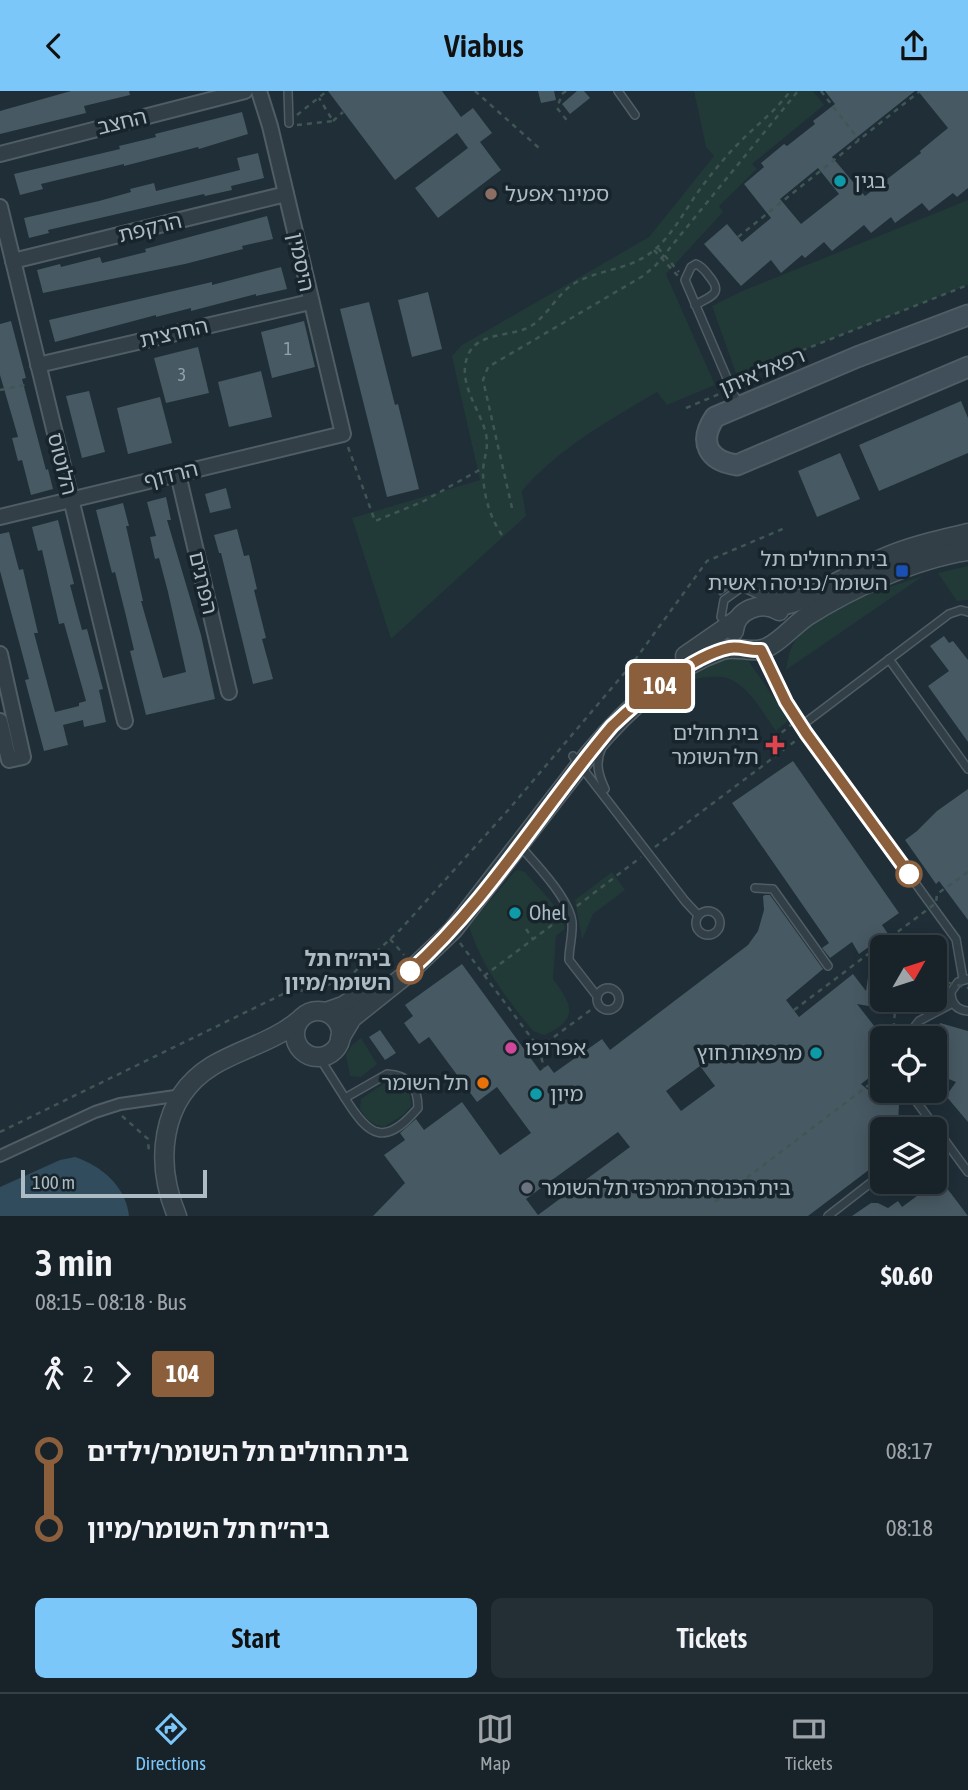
<!DOCTYPE html>
<html lang="en">
<head>
<meta charset="utf-8">
<style>
	body { margin:0; font-family:"Asap Condensed","Noto Sans Hebrew",sans-serif; background:#242f35; color:#f1f3f6; height:100vh; display:flex; flex-direction:column; font-size:26px; white-space:nowrap }
	* { box-sizing:border-box; margin:0 }
	p { font-size:23px; color:#9ea4a8 }
	.icon { flex:none; width:38px; height:38px; fill:none; stroke:currentColor; stroke-width:2; stroke-linecap:round; stroke-linejoin:round }
	.map { position:relative; height:1125px; overflow:hidden }
	.drawer { display:flex; flex-direction:column; background:#172229; flex:1 }
	.drawer>* { flex:none }
	.badge { padding:0 14px; border-radius:5px; font-size:24px; line-height:46px }
	.needle { width:46px; rotate:51deg }
	.buttons { position:absolute; left:870px; top:844px; display:grid; gap:14px }
	.buttons a { display:grid; place-items:center; width:77px; height:77px; border-radius:10px; background:#172229; box-shadow:0 4px 18px #0003,0 0 0 2px #363f46; font-size:35px }
	.scale { position:absolute; left:21px; bottom:18px; width:186px; box-sizing:border-box; padding-left:7px; border:4px solid #acbbc4; border-top:0; font-size:19px; line-height:24px; white-space:nowrap; color:#acbbc4; -webkit-text-stroke:5px #18242b; paint-order:stroke }
	.map>.badge { position:absolute; translate:-50% -50%; box-shadow:0 0 0 4px #fff }
	.legs { display:flex; align-items:center; gap:10px; height:77px; padding:0 35px; font-size:23px }
	.legs p { margin-inline-start:auto }
	.head { display:flex; align-items:center; justify-content:space-between; height:119px; padding:0 35px }
	h1 { font-size:38px; font-weight:600; line-height:52px }
	.cta { display:flex; gap:14px; margin-top:auto; padding:14px 35px }
	.cta a { flex:1; height:80px; border-radius:10px; background:#7cc7fa; color:#111; font-size:28px; font-weight:600; line-height:80px; text-align:center }
	.cta a+a { background:#242f35; color:#f1f3f6 }
	ul { padding:0 35px; list-style:none }
	li { display:flex; align-items:center; gap:24px; height:77px; font-size:26px }
	li i { display:grid; place-items:center; width:10px; height:100%; margin:0 9px; background:currentColor }
	li i::after { content:''; width:18px; height:18px; margin:-9px; border:5px solid; border-radius:50%; background:#172229 }
	li p { margin-inline-start:auto }
	li:first-child i { background:linear-gradient(#0000 50%,currentColor 0) }
	li:last-child i { background:linear-gradient(currentColor 50%,#0000 0) }
	header { display:flex; justify-content:space-between; align-items:center; height:91px; padding:0 35px; background:#7cc7fa; color:#111; font-size:32px; font-weight:600 }
	.dock { display:flex; justify-content:space-around; align-items:center; height:98px; border-top:2px solid #363f46; background:#172229; font-size:19px; color:#9ea4a8 }
	.dock a { display:grid; justify-items:center; gap:4px }
	.dock .active { color:#7cc7fa }
	.map>svg:first-child { display:block }
	.green { fill:#223a37 }
	.water { fill:#304c5d }
	.building { fill:#475963; fill-rule:evenodd }
	.lines { fill:none; stroke-linecap:round; stroke-linejoin:round }
	.service-casing { stroke:#505d65; stroke-width:10 }
	.pedestrian-casing { stroke:#505d65; stroke-width:14 }
	.minor-casing { stroke:#505d65; stroke-width:18 }
	.tertiary-casing { stroke:#505d65; stroke-width:21 }
	.secondary-casing { stroke:#505d65; stroke-width:23 }
	.path { stroke:#405654; stroke-width:2.5; stroke-dasharray:5 5; stroke-linecap:butt }
	.service { stroke:#323f47; stroke-width:7 }
	.pedestrian { stroke:#323f47; stroke-width:10 }
	.minor { stroke:#323f47; stroke-width:14 }
	.tertiary { stroke:#323f47; stroke-width:18 }
	.secondary { stroke:#404f5a; stroke-width:19 }
	.path-bridge { stroke:#405654; stroke-width:2.5; stroke-dasharray:5 5; stroke-linecap:butt }
	.line-1-casing { stroke:#fff; stroke-width:16 }
	.line-1 { stroke:#8b5e3c; stroke-width:10 }
	.culture-dot { fill:#0f9aa8; stroke:#18242b; stroke-width:2.5 }
	.education-dot { fill:#8d6e63; stroke:#18242b; stroke-width:2.5 }
	.transit-dot { fill:#1a4fb4; stroke:#18242b; stroke-width:2.5 }
	.health-dot { fill:#e0444e; stroke:#18242b; stroke-width:2.5 }
	.stop-1-dot { fill:#fff; stroke:#8b5e3c; stroke-width:3.5 }
	.hotel-dot { fill:#d1479c; stroke:#18242b; stroke-width:2.5 }
	.food-dot { fill:#e8710a; stroke:#18242b; stroke-width:2.5 }
	.worship-dot { fill:#6b7280; stroke:#18242b; stroke-width:2.5 }
	.labels { text-anchor:middle; stroke-width:7; stroke-linejoin:round; paint-order:stroke }
	.number-label { font-size:18px; fill:#93a2ac }
	.street-label { font-size:21px; fill:#acbbc4; stroke:#18242b }
	.poi-label { font-size:21px; fill:#acbbc4; stroke:#18242b; text-anchor:start }
	.stop-label { font-size:21px; font-weight:bold; fill:#acbbc4; stroke:#18242b; text-anchor:end }
</style>
</head>
<body>
<header><svg class="icon" aria-label="back" viewBox="0 0 24 24"><path d="M15 5l-7 7 7 7"/></svg>Viabus<svg class="icon" aria-label="share" viewBox="0 0 24 24"><path d="M12 15V3M7 8l5-5 5 5M5 13v7h14v-7"/></svg></header>
<div class="map">
<svg width="968" height="1125" viewBox="0 0 968 1125">
	<rect width="100%" height="100%" fill="#1f2e37"/>
	<!-- green -->
	<g class="green">
		<path d="M694,0h119l11,14 -72,59 5,5 -38,37 4,6 -57,62 49,111 -48,20 -10,-13c-49,29 -98,56 -135,99l4,25 -135,123 -39,-121 128,-38 -27,-119 -1,-5 10,-11 187,-108 65,-81 -8,-9z"/>
		<path d="M968,109v85l-231,91 -25,-70 28,-14z"/>
		<path d="M968,475v34l-11,1 -19,-28z"/>
		<path d="M923,485l-137,94c2,-11 4,-22 10,-31 21,-33 92,-51 127,-63z"/>
		<path d="M730,565l16,3 4,4 39,57 -13,11c-14,-19 -29,-50 -54,-54 -12,-2 -27,2 -39,4z"/>
		<path d="M519,779l6,2c14,17 36,35 40,57l-9,7 -3,43c19,25 27,41 -9,56l-11,-4c-26,-32 -52,-65 -64,-105l46,-55z"/>
		<path d="M612,781l13,18 -32,24 -11,26 -7,-40z"/>
		<path d="M361,947l16,26 -16,13 -11,-1 -4,-21 6,-10z"/>
		<path d="M388,990c17,0 23,9 23,25l-8,9 -19,12c-12,-2 -18,-8 -24,-18l1,-10z"/>
	</g>
	<!-- water -->
	<path class="water" d="M75,1066c27,9 51,30 54,59h-129v-29l60,-27z"/>
	<!-- building -->
	<g class="building">
		<path d="M71,0h58l1,4 -46,11 2,7 -86,21v-23z"/>
		<path d="M328,0h114l19,26 12,-9 19,25 -12,9 21,28 -63,48 -23,-30 53,-40 -11,-15 -62,47z"/>
		<path d="M538,0h16l2,9 -15,3z"/>
		<path d="M577,0h7l6,7 -20,16 -8,-10z"/>
		<path d="M825,0h90l-83,66 33,39 56,-43 -1,-2 28,-23 -30,-37h50v97l-11,9 -4,-4 -24,18 -7,-8 -27,20 -4,-6 -20,16 -7,-8 -32,26 -8,-9 -19,16 -3,-3 -21,18 -10,-13 -30,26 -37,-42 23,-20 15,18 29,-24 -27,-34 20,-17 -3,-4 23,-19 3,2 28,-22 -2,-3 22,-17zM818,77l21,26 -38,30 -21,-25z"/>
		<path d="M242,21l6,22 -49,15 -1,-2 -74,19v-2l-83,20 2,5 -23,6 -6,-21 106,-25 -1,-3 37,-9 -1,-3z"/>
		<path d="M258,62l6,25 -33,8 1,4 -27,6 -1,-2 -156,36 1,3 -20,5 -5,-20 75,-17 32,-9 -1,-3 24,-6 2,8 84,-21 -3,-12z"/>
		<path d="M267,125l6,23 -31,7 1,3 -58,15 -142,29 -6,-23 23,-6 1,3 39,-10 2,6 44,-11 -1,-3z"/>
		<path d="M281,176l6,22 -31,7v-2l-65,17v-3l-35,9v-2l-101,27 -6,-22 163,-38v3z"/>
		<path d="M428,201l14,57 -30,8 -14,-57z"/>
		<path d="M369,211l26,103 3,-1 21,85 -32,8 -47,-188z"/>
		<path d="M11,230l15,57 -4,1 24,91 2,-1 5,20 -22,6 -9,-35 -4,1 -6,-23 6,-1 -18,-62v-51z"/>
		<path d="M304,230l11,46 -43,11 -11,-46z"/>
		<path d="M198,256l11,46 -43,10 -12,-45z"/>
		<path d="M261,280l11,46 -43,10 -11,-45z"/>
		<path d="M89,300l16,61 -23,6 -16,-62z"/>
		<path d="M160,306l12,46 -44,11 -11,-46z"/>
		<path d="M961,310l7,17v35l-89,38 -20,-46z"/>
		<path d="M840,362l20,46 -43,18 -19,-46z"/>
		<path d="M226,397l5,20 -21,5 -5,-19z"/>
		<path d="M166,406l5,23h-4l34,115 14,64 -69,16 -16,-64 4,-1 -8,-34 -11,-44 -3,1 -16,-63 27,-7 6,23h-3l17,75h-2l22,77 23,-6 -18,-80 -9,-34 -4,1 -5,-22 6,-1 -9,-34z"/>
		<path d="M58,429l16,64 -4,1 12,45 5,-1 16,60 -4,1 7,32 -22,5 -1,-7 -20,5 5,20 -24,6 -19,-71 4,-1 -29,-108v-37l9,-2 10,38 4,-1 15,64h-4l21,79 24,-6v-3l7,-2 -22,-78 -5,1 -17,-74 -4,1 -6,-24z"/>
		<path d="M237,438l7,27 5,-1 8,34 -3,1 12,48 -4,1 11,40 -20,5 -32,-131h-2l-5,-18z"/>
		<path d="M730,484l9,7 -19,14 -5,-6z"/>
		<path d="M944,545l5,7 4,-2 15,19v82l-40,-56 21,-15 -19,-25z"/>
		<path d="M793,670l106,152 -17,12 15,22h-15v52h43l-16,14 -52,-9 18,23 -7,5 14,18v18l-21,16 19,16 11,-8 8,12 -1,21 -3,4h-13v31l-74,56h-435l32,-33 -21,-28 21,-15 -5,-7 16,-14 8,11 38,-28 38,53 31,-22 -34,-46 -20,15 -48,-65 -10,7 -15,-21 9,-7 -8,-11 57,-41 78,107 8,-6 6,8 48,-34 8,11 138,-105 10,-14 6,-21 -1,-14 2,-1h5l53,74 -37,31 13,17 54,-43 13,17 7,-47 -14,10 -7,-12 -22,16 -8,-10 7,-5 -97,-140zM700,975l15,20 -34,25 -15,-20zM618,1041l12,15 -92,68 -12,-16z"/>
		<path d="M968,698v131l-29,-39 -3,3 -31,-44 12,-9 20,-20z"/>
		<path d="M940,932l28,8v91l-22,-26 10,-14 -22,-9v-37z"/>
		<path d="M380,939l16,23 -11,7 -16,-23z"/>
		<path d="M940,1088l28,37h-116l19,-13h7l10,5 10,-7 4,6z"/>
	</g>
	<g class="lines">
		<!-- service casing -->
		<g class="service-casing">
			<g id="service">
				<path d="M288,0l1,32"/>
				<path d="M618,0l17,24"/>
				<path d="M695,214c16,-9 29,-11 14,-29 -4,-5 -6,-9 -13,-12l-5,3 -6,13 53,124"/>
				<path d="M728,534l-7,-8 3,-17 18,-13 22,10 37,-4"/>
				<path d="M761,559l25,52 20,31 150,206 7,40"/>
				<path d="M889,568l79,110"/>
				<path d="M801,635l148,-112 12,-4 7,2"/>
				<path d="M602,656c-7,16 -4,27 3,42"/>
				<path d="M573,665l112,145 13,14"/>
				<path d="M520,755c16,18 49,52 52,76 1,13 -3,25 -3,38l28,36"/>
				<path d="M755,797l18,1 55,77"/>
				<circle cx="708" cy="832" r="12"/>
				<path d="M968,888l-10,3 -7,10c0,12 6,18 17,19"/>
				<circle cx="608" cy="908" r="11"/>
				<path d="M906,947l13,-17 34,-18"/>
				<path d="M319,966l26,41"/>
				<path d="M387,983c22,1 31,13 31,34 -33,39 -49,29 -73,-10z"/>
				<path d="M908,999l60,82"/>
				<path d="M828,1125l54,-42"/>
			</g>
		</g>
		<!-- pedestrian casing -->
		<g class="pedestrian-casing">
			<path id="pedestrian" d="M0,1065l95,-44 25,-8 62,-9"/>
		</g>
		<!-- minor casing -->
		<g class="minor-casing">
			<g id="minor">
				<path d="M0,63l245,-63"/>
				<path d="M0,116l125,514"/>
				<path d="M13,170l273,-67"/>
				<path d="M38,274l272,-63"/>
				<path d="M178,383l51,218"/>
				<path d="M0,426l343,-83 -73,-308 -11,-35"/>
				<path d="M0,563l23,103 -14,3 -9,-39"/>
			</g>
		</g>
		<!-- tertiary casing -->
		<g class="tertiary-casing">
			<g id="tertiary">
				<path d="M770,516c31,1 79,-34 109,-47 28,-13 59,-20 89,-27"/>
				<path d="M734,540c1,-21 28,-31 45,-20"/>
				<path d="M685,565l52,-36"/>
				<circle cx="318" cy="943" r="23"/>
				<path d="M326,921l17,-6 29,-19"/>
				<path d="M340,947l12,-20 55,-44 46,-44 136,-176c34,-41 80,-85 133,-104 16,-5 31,5 46,-3 14,-7 25,-21 38,-30 45,-29 109,-58 162,-66"/>
				<path d="M177,1125c-22,-52 -18,-117 35,-150 28,-17 61,-24 86,-45"/>
			</g>
		</g>
		<!-- secondary casing -->
		<g class="secondary-casing">
			<path id="secondary" d="M968,224l-111,42 -142,60c-17,25 -7,44 22,48l231,-98"/>
		</g>
		<!-- path -->
		<g class="path">
			<path d="M475,0l64,57"/>
			<path d="M566,0l-4,3 -5,14 12,15"/>
			<path d="M821,0l38,49"/>
			<path d="M297,24l30,-24"/>
			<path d="M333,30l10,-9"/>
			<path d="M297,34l36,-4 -14,-23"/>
			<path d="M738,146l182,-146"/>
			<path d="M658,157l21,24"/>
			<path d="M654,159l24,26"/>
			<path d="M739,288l3,-5 226,-89"/>
			<path d="M0,299l29,-6"/>
			<path d="M686,317l38,-16"/>
			<path d="M348,356l27,74 47,-19 61,-34"/>
			<path d="M512,417l-29,-128 5,-13 155,-91 13,-11 142,-174"/>
			<path d="M502,444c-13,-19 -19,-42 -19,-65 1,-14 6,-21 3,-36 -6,-26 -31,-53 -17,-81 12,-23 47,-15 65,-29 16,-12 24,-31 41,-41 25,-14 55,-13 78,-32 23,-19 35,-48 54,-71 10,-13 20,-25 31,-36 17,-18 38,-33 52,-53"/>
			<path d="M766,654l25,-20"/>
			<path d="M655,756l143,-108"/>
			<path d="M577,815l64,-49"/>
			<path d="M526,838l7,10"/>
			<path d="M390,848l14,16"/>
			<path d="M460,852l79,105 57,-42"/>
			<path d="M871,855l8,9"/>
			<path d="M484,885l76,-57"/>
			<path d="M893,947l2,-28"/>
			<path d="M539,957l5,20"/>
			<path d="M881,992h1"/>
			<path d="M122,1025l26,23 1,15"/>
			<path d="M0,1041l283,-138 42,-8 25,-10 50,-46 110,-122 122,-144 75,-103 78,-33"/>
			<path d="M715,1111l167,-127"/>
		</g>
		<!-- service -->
		<use href="#service" class="service"/>
		<!-- pedestrian -->
		<use href="#pedestrian" class="pedestrian"/>
		<!-- minor -->
		<use href="#minor" class="minor"/>
		<!-- tertiary -->
		<use href="#tertiary" class="tertiary"/>
		<!-- secondary -->
		<use href="#secondary" class="secondary"/>
		<!-- path-bridge -->
		<g class="path-bridge">
			<path d="M938,889l30,8"/>
			<path d="M794,919l142,-107 1,-9 31,-22"/>
		</g>
	</g>
	<g class="lines">
		<!-- line-1 casing -->
		<g class="line-1-casing">
			<path id="line-1" d="M410,880c79,-71 133,-164 202,-245 27,-26 79,-70 117,-78 11,-2 21,3 32,2l25,52 20,31 103,141"/>
		</g>
		<!-- line-1 -->
		<use href="#line-1" class="line-1"/>
	</g>
	<!-- markers -->
	<g class="culture-dot">
		<circle cx="840" cy="90" r="7"/>
		<circle cx="515" cy="822" r="7"/>
		<circle cx="816" cy="962" r="7"/>
		<circle cx="536" cy="1003" r="7"/>
	</g>
	<circle class="education-dot" cx="491" cy="103" r="7"/>
	<rect class="transit-dot" x="895" y="473" width="14" height="14" rx="3.5"/>
	<path class="health-dot" d="M771.5 643.5h7v7h7v7h-7v7h-7v-7h-7v-7h7z"/>
	<g class="stop-1-dot">
		<circle cx="909" cy="783" r="12"/>
		<circle cx="410" cy="880" r="12"/>
	</g>
	<circle class="hotel-dot" cx="511" cy="957" r="7"/>
	<circle class="food-dot" cx="483" cy="992" r="7"/>
	<circle class="worship-dot" cx="527" cy="1097" r="7"/>
	<g class="labels">
		<!-- number labels -->
		<g class="number-label">
			<text x="288" y="264">1</text>
			<text x="182" y="290">3</text>
		</g>
		<!-- street labels -->
		<g class="street-label">
			<text transform="translate(122 31) rotate(-14)" y="7">החצב</text>
			<text transform="translate(150 137) rotate(-14)" y="7">הרקפת</text>
			<text transform="translate(301 171) rotate(78)" y="7">היסמין</text>
			<text transform="translate(174 242) rotate(-13)" y="7">החרצית</text>
			<text transform="translate(762 281) rotate(-23)" y="7">רפאל איתן</text>
			<text transform="translate(62 373) rotate(76)" y="7">הלוטוס</text>
			<text transform="translate(171 384) rotate(-14)" y="7">הרדוף</text>
			<text transform="translate(203 492) rotate(77)" y="7">הפרגים</text>
		</g>
		<!-- poi labels -->
		<g class="poi-label">
			<text x="854" y="97">בגין</text>
			<text x="505" y="110">סמינר אפעל</text>
			<text x="888" y="475" text-anchor="end">בית החולים תל<tspan x="888" dy="24">השומר/כניסה ראשית</tspan></text>
			<text x="759" y="649" text-anchor="end">בית חולים<tspan x="759" dy="24">תל השומר</tspan></text>
			<text x="529" y="829">Ohel</text>
			<text x="525" y="964">אפרופו</text>
			<text x="802" y="969" text-anchor="end">מרפאות חוץ</text>
			<text x="469" y="999" text-anchor="end">תל השומר</text>
			<text x="550" y="1010">מיון</text>
			<text x="541" y="1104">בית הכנסת המרכזי תל השומר</text>
		</g>
		<!-- stop labels -->
		<g class="stop-label">
			<text x="391" y="875">ביה״ח תל<tspan x="391" dy="24">השומר/מיון</tspan></text>
		</g>
	</g>
</svg>
<div class="buttons">
<a><svg class="needle" viewBox="-14 -14 28 28"><path d="M0-13l5 13h-10z" fill="#e53935"/><path d="M0 13l5-13h-10z" fill="#9ea4a8"/></svg></a>
<a><svg class="icon" aria-label="locate" viewBox="0 0 24 24"><circle cx="12" cy="12" r="6"/><path d="M12 2v4M12 18v4M2 12h4M18 12h4"/></svg></a>
<a><svg class="icon" aria-label="layers" viewBox="0 0 24 24"><path d="M12 4l9 5-9 5-9-5zM3 14l9 5 9-5"/></svg></a>
</div>
<div class="scale">100 m</div>
<b class="badge" style="left:660px;top:595px;background:#8b5e3c;color:#fff">104</b>
</div>
<section class="drawer">
<div class="head"><div><h1>3 min</h1><p>08:15 – 08:18 · Bus</p></div><b>$0.60</b></div>
<div class="legs"><svg class="icon" aria-label="walk" viewBox="0 0 24 24"><circle cx="13" cy="4" r="2"/><path d="M13 8l-2 6 4 7M11 14l-3 7M7 12l3-4h3l4 4"/></svg>2<svg class="icon" aria-label="forward" viewBox="0 0 24 24"><path d="M9 5l7 7-7 7"/></svg><b class="badge" style="background:#8b5e3c;color:#fff">104</b></div>
<ul>
<li><i style="color:#8b5e3c"></i><b>בית החולים תל השומר/ילדים</b><p>08:17</p></li>
<li><i style="color:#8b5e3c"></i><b>ביה״ח תל השומר/מיון</b><p>08:18</p></li>
</ul>
<div class="cta"><a>Start</a><a>Tickets</a></div>
</section>
<nav class="dock">
<a class="active"><svg class="icon" aria-label="directions" viewBox="0 0 24 24"><path d="M12 3l9 9-9 9-9-9zM9 14v-3h6M13 9l2 2-2 2"/></svg>Directions</a>
<a><svg class="icon" aria-label="map" viewBox="0 0 24 24"><path d="M3 6l6-2 6 2 6-2v14l-6 2-6-2-6 2zM9 4v14M15 6v14"/></svg>Map</a>
<a><svg class="icon" aria-label="tickets" viewBox="0 0 24 24"><path d="M3 7h18v10H3zM15 7v10"/></svg>Tickets</a>
</nav>
</body>
</html>
